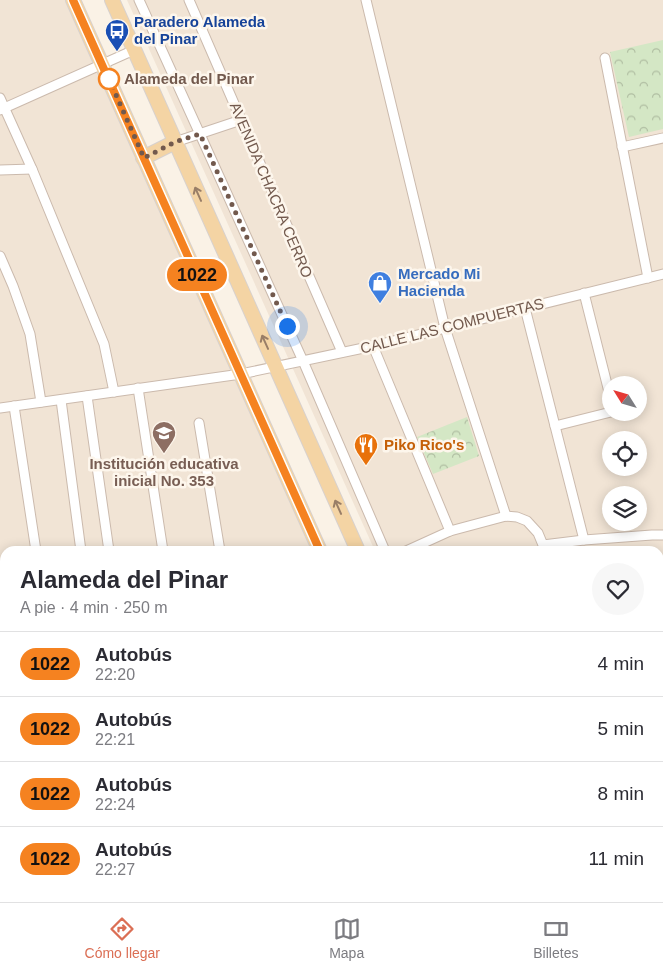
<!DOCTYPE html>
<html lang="es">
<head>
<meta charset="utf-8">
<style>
	body { margin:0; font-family:Helvetica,sans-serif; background:#f7f7f7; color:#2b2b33; height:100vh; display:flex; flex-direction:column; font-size:19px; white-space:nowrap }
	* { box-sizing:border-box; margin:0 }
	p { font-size:16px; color:#7c7c81 }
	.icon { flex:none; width:28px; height:28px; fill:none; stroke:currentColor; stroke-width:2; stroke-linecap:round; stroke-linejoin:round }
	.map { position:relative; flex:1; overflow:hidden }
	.drawer { position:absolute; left:0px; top:546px; width:664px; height:356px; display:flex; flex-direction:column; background:#fff; border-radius:15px 15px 0 0; box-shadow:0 2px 12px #0003 }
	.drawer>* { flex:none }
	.badge { padding:0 10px; border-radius:16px; font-size:18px; line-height:32px }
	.needle { width:32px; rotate:307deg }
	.buttons { position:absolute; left:602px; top:376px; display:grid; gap:10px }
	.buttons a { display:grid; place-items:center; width:45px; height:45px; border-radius:50%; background:#fff; box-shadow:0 2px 12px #0003; font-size:25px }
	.you { position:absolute; width:25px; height:25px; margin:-12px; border:4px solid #fff; border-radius:50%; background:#1a73e8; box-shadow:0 0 0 8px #1a73e833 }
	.map>.badge { position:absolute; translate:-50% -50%; box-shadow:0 0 0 2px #fff }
	.round { display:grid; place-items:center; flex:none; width:52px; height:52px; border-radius:26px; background:#f7f7f7 }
	.overview { display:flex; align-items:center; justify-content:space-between; height:85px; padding:0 20px }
	h1 { font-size:24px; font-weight:600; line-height:38px }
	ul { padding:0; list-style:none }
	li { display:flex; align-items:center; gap:15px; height:65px; padding:0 20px; border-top:1px solid #e1e1e2 }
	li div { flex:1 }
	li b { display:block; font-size:19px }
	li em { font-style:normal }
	li .badge { min-width:55px; font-weight:700; text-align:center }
	.menu { display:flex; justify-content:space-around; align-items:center; height:70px; border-top:1px solid #e1e1e2; background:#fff; font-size:14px; color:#7c7c81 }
	.menu a { display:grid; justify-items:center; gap:2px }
	.menu .on { color:#db6f55 }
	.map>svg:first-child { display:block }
	.residential { fill:#f1e4d5; fill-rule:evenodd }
	.industrial { fill:#ebe5e0 }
	.park { fill:url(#park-crowns) }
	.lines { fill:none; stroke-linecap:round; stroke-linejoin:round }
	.street-casing { stroke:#cbbaad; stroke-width:11 }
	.primary-casing { stroke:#d8d1cd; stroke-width:16 }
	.street { stroke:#fff; stroke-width:9 }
	.primary { stroke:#f4d4a4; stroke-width:14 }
	.oneway { stroke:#997e67 }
	.line-casing { stroke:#fff; stroke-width:11 }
	.line { stroke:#f58220; stroke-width:8 }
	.walk { stroke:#72594d; stroke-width:5; stroke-dasharray:0 9 }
	.stop-dot { fill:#fff; stroke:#f58220; stroke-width:2.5 }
	.labels { text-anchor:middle; stroke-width:5; stroke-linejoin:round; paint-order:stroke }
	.transit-label { font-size:15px; font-weight:bold; fill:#164399; stroke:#fdf6ec; text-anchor:start }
	.stop-label { font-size:15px; font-weight:bold; fill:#72594d; stroke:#fdf6ec; text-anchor:start }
	.street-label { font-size:15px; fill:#72594d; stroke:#fdf6ec }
	.shop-label { font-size:15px; font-weight:bold; fill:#366cbe; stroke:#fdf6ec; text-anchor:start }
	.food-label { font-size:15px; font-weight:bold; fill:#c56008; stroke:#fdf6ec; text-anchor:start }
	.education-label { font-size:15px; font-weight:bold; fill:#785e54; stroke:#fdf6ec }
</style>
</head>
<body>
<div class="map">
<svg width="663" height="902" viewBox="0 0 663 902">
	<defs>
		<pattern id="park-crowns" width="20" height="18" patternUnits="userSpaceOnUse" patternTransform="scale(1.25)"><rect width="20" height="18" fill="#d4e7c5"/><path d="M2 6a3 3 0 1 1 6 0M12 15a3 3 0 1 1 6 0" fill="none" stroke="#b0bea2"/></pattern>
	</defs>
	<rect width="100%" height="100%" fill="#faf2e6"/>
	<!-- residential -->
	<g class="residential">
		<path d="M0,0h71l251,551h-317v232l-5,3z"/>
		<path d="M127,0h536v902h-130l-2,-4h128v-347h-284zM611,385h28v27h-28zM611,440h28v28h-28zM611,495h28v27h-28z"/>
	</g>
	<!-- industrial -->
	<path class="industrial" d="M5,783v115h463l2,4h-470v-116z"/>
	<!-- park -->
	<g class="park">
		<path d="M663,40v89l-34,8 -19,-85z"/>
		<path d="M467,417l12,39 -46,18 -16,-37z"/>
		<rect x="659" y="617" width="4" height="103"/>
	</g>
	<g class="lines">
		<!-- street casing -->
		<g class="street-casing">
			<g id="street">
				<path d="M139,0l164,361 82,190"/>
				<path d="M189,0l153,352"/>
				<path d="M366,0l79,328 61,188"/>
				<path d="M605,58l43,220"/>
				<path d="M0,98l32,71 72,175 10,48"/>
				<path d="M0,110l134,-60"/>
				<path d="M175,142l66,-22"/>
				<path d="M622,147l41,-9"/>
				<path d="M0,170l32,-1"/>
				<path d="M0,256l13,30 17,48 11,68"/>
				<path d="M584,293l27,107"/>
				<path d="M525,308l59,232"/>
				<path d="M373,346l77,185"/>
				<path d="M138,388l25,163"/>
				<path d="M87,396l22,155"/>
				<path d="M61,400l20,151"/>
				<path d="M14,406l22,145"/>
				<path d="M0,408l241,-34 132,-28 290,-72"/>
				<path d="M199,423l21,128"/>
				<path d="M555,426l56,-14"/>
				<path d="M406,551l44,-20 56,-15 11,1 10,4 11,12 5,12 41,-5 68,-5h11"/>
				<path d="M659,609h4"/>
				<path d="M0,610l5,24"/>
				<path d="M659,727h4"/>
				<path d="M0,779l5,-3"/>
				<path d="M659,816h4"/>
				<path d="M659,893l4,-1"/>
				<path d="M73,898l2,4"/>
				<path d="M436,898l1,4"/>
				<path d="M545,898l1,4"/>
				<path d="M626,902l10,-4"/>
			</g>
		</g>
		<!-- primary casing -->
		<g class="primary-casing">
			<g id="primary">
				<path d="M73,0l247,551"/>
				<path d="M112,0l246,551"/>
				<path d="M143,158l32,-16"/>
				<path d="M475,898l2,4"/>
				<path d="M513,898l2,4"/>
			</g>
		</g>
		<!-- street -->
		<use href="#street" class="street"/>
		<!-- primary -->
		<use href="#primary" class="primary"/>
	</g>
	<!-- one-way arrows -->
	<defs><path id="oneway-shaft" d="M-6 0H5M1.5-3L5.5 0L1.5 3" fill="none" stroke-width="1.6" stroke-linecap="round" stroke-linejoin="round" transform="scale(1.25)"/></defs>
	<g class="oneway">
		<use href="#oneway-shaft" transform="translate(198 194) rotate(-114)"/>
		<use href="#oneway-shaft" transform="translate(265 342) rotate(-114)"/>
		<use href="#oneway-shaft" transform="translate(338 507) rotate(-114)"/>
	</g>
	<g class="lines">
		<!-- line casing -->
		<g class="line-casing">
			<path id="line" d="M73,0l247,551"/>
		</g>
		<!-- line -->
		<use href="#line" class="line"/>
		<!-- walk -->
		<path class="walk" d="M109,79l35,79 31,-16 25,-8 87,192"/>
	</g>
	<!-- icons -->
	<defs>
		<g id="bus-pin" transform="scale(1.25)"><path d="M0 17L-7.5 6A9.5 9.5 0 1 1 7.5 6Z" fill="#1a4fb4" stroke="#fdf6ec"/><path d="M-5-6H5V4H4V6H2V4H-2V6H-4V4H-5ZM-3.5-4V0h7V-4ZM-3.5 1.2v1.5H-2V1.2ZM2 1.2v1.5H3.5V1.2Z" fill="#fff"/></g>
		<g id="shop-pin" transform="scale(1.25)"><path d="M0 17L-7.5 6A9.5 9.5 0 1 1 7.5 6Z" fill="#3f7fe0" stroke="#fdf6ec"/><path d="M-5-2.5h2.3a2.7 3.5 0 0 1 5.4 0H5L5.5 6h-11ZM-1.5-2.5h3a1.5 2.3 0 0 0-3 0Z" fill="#fff"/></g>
		<g id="school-pin" transform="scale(1.25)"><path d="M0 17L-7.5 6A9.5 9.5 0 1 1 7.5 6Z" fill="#8d6e63" stroke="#fdf6ec"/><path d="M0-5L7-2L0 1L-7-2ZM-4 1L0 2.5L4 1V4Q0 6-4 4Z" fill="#fff"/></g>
		<g id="restaurant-pin" transform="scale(1.25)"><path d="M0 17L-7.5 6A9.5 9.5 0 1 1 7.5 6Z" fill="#e8710a" stroke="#fdf6ec"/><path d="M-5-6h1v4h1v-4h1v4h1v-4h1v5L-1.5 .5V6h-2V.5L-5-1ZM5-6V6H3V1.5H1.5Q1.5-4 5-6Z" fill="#fff"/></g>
	</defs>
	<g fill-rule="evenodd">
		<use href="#bus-pin" x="117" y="31"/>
		<use href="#shop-pin" x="380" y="283"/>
		<use href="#school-pin" x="164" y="433"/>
		<use href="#restaurant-pin" x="366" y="445"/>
	</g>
	<!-- markers -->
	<circle class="stop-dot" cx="109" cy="79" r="10"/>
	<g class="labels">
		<!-- transit labels -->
		<g class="transit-label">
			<text x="134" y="27">Paradero Alameda<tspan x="134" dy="17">del Pinar</tspan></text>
		</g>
		<!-- stop labels -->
		<g class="stop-label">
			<text x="124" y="84">Alameda del Pinar</text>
		</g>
		<!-- street labels -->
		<g class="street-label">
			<text transform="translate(271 190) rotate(67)" y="5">AVENIDA CHACRA CERRO</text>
			<text transform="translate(452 326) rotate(-14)" y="5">CALLE LAS COMPUERTAS</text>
		</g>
		<!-- shop labels -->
		<g class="shop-label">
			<text x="398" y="279">Mercado Mi<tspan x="398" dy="17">Hacienda</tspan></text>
		</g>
		<!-- food labels -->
		<g class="food-label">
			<text x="384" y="450">Piko Rico's</text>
		</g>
		<!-- education labels -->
		<g class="education-label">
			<text x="164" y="469">Institución educativa<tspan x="164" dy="17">inicial No. 353</tspan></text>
		</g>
	</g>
</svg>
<div class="buttons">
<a><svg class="needle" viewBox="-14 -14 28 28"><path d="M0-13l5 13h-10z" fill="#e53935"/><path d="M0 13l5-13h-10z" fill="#7c7c81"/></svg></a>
<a><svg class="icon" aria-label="locate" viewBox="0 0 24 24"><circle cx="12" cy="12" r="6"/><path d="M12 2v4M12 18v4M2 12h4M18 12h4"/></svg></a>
<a><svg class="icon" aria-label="layers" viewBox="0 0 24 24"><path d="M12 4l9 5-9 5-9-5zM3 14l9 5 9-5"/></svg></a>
</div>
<div class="you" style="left:287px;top:326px"></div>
<b class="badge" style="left:197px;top:275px;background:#f58220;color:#111">1022</b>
<section class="drawer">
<div class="overview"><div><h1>Alameda del Pinar</h1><p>A pie · 4 min · 250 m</p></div><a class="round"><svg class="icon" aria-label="heart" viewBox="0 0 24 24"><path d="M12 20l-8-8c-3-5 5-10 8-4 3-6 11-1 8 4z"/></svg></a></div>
<ul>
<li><span class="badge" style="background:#f58220;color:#111">1022</span><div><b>Autobús</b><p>22:20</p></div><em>4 min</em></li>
<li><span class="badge" style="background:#f58220;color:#111">1022</span><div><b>Autobús</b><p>22:21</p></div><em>5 min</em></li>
<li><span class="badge" style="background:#f58220;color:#111">1022</span><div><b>Autobús</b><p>22:24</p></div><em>8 min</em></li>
<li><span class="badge" style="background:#f58220;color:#111">1022</span><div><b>Autobús</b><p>22:27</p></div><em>11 min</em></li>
</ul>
</section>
</div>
<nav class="menu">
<a class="on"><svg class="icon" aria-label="directions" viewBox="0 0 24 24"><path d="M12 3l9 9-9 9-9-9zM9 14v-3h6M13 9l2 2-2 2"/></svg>Cómo llegar</a>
<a><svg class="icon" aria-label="map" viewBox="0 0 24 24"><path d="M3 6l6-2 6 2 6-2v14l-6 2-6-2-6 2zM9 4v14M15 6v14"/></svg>Mapa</a>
<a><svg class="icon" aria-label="tickets" viewBox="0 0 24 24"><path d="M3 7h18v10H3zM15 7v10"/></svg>Billetes</a>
</nav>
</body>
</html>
